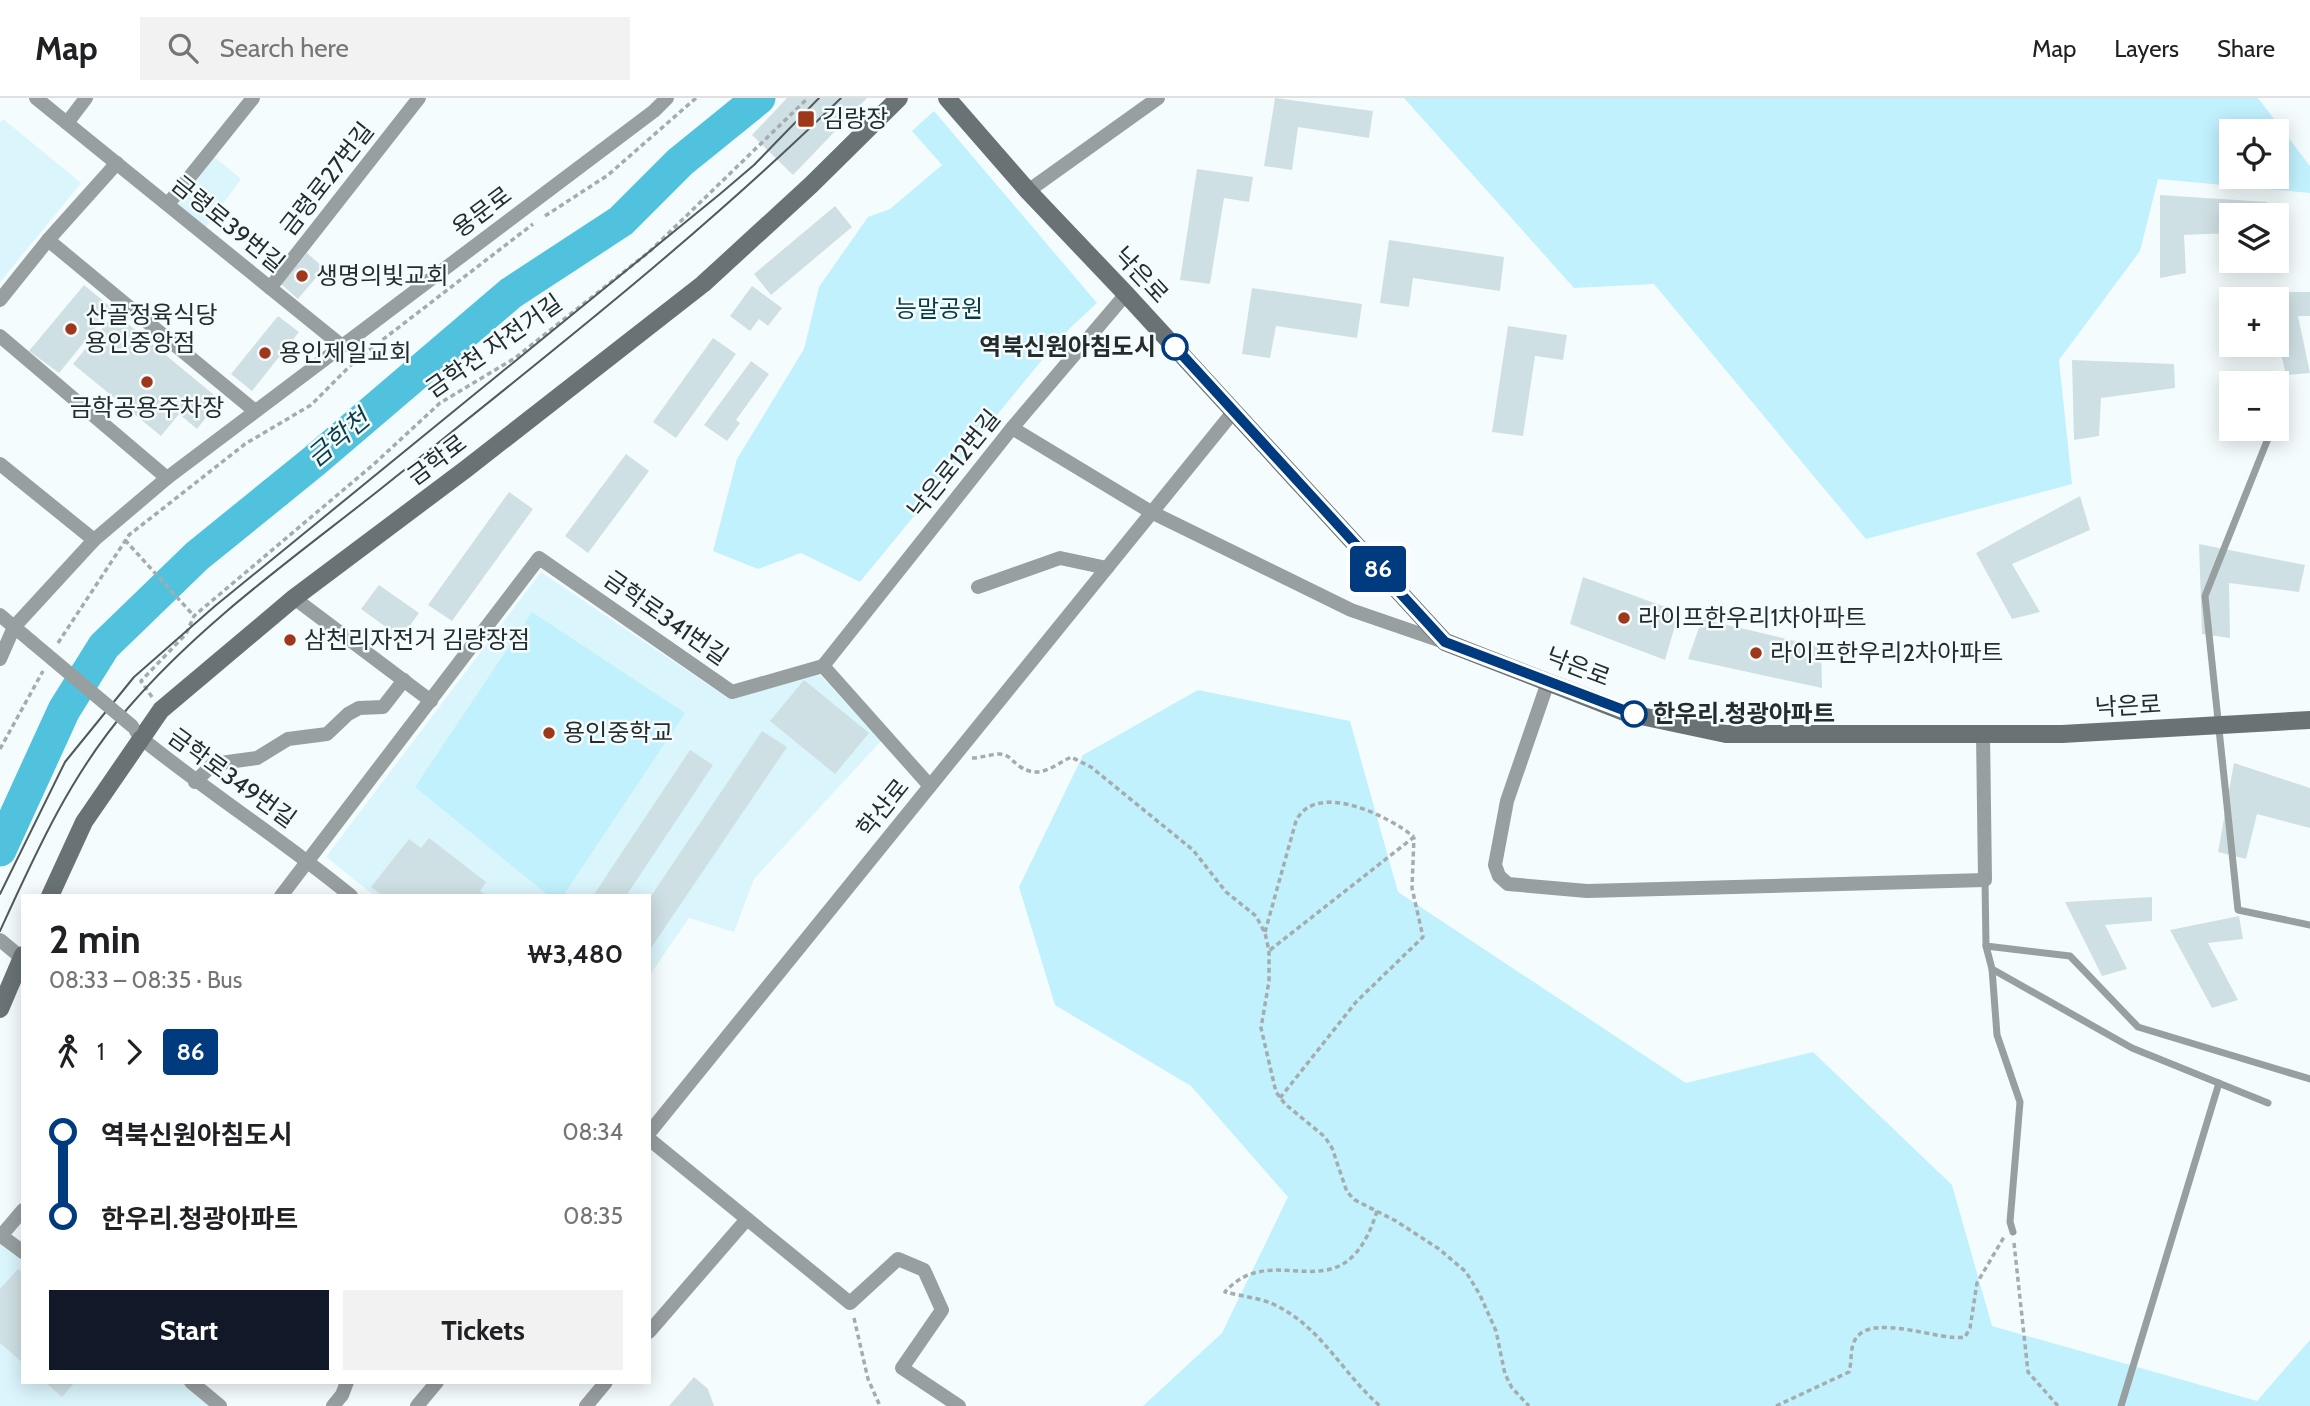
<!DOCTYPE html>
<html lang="en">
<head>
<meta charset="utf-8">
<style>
	body { margin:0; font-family:Cabin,"Noto Sans KR",sans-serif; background:#f2f2f2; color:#202124; height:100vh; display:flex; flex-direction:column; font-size:26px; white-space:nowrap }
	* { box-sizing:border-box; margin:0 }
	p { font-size:23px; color:#757577 }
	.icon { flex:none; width:38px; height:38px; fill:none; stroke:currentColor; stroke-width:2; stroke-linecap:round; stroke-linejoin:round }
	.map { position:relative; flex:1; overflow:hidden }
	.sheet { position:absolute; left:21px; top:796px; width:630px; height:490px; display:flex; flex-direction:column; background:#fff; border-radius:0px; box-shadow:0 4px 18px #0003 }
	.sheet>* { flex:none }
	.badge { padding:0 14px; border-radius:5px; font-size:24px; line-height:46px }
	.controls { position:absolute; left:2219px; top:21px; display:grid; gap:14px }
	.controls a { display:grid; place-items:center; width:70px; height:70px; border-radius:0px; background:#fff; box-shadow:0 4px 18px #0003; font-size:35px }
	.map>.badge { position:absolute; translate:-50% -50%; box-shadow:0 0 0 4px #fff }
	.legs { display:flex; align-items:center; gap:10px; height:77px; padding:0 28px; font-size:23px }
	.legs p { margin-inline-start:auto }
	.head { display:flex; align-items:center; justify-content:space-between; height:119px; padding:0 28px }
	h1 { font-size:38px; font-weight:800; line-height:52px }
	.action { display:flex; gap:14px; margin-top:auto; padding:14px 28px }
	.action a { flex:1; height:80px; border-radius:0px; background:#111827; color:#fff; font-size:28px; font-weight:800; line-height:80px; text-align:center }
	.action a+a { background:#f2f2f2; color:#202124 }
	ul { padding:0 28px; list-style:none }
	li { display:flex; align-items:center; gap:24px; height:84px; font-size:26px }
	li i { display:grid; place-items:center; width:10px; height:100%; margin:0 9px; background:currentColor }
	li i::after { content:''; width:18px; height:18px; margin:-9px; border:5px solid; border-radius:50%; background:#fff }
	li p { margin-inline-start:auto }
	li:first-child i { background:linear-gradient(#0000 50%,currentColor 0) }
	li:last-child i { background:linear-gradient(currentColor 50%,#0000 0) }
	header { display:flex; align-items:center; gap:42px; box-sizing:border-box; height:98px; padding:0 35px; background:#fff; border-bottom:2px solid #e0e0e0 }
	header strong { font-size:33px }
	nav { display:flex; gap:38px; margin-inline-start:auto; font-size:24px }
	.search { width:490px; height:63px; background:#f2f2f2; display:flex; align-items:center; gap:18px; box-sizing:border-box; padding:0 24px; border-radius:0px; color:#757577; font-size:26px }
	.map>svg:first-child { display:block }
	.built { fill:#dbf5fc }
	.green { fill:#c2f1fe; fill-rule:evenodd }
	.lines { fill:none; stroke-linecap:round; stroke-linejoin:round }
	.river { stroke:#51c2dd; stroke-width:33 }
	.building { fill:#cfe0e4 }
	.path { stroke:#a5acad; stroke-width:3.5; stroke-dasharray:5 3.5; stroke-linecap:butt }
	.service { stroke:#989fa0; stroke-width:7 }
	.minor { stroke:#989fa0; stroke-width:14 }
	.secondary { stroke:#697376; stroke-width:18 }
	.tram { stroke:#52595a; stroke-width:2 }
	.minor-bridge { stroke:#989fa0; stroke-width:14 }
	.line-1-casing { stroke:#fff; stroke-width:16 }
	.line-1 { stroke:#003b80; stroke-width:10 }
	.poi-dot { fill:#9f371a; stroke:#f5fcfe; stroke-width:2.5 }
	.stop-1-dot { fill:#fff; stroke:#003b80; stroke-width:3.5 }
	.labels { text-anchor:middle; stroke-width:5; stroke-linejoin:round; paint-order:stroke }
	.poi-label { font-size:24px; fill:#252c2d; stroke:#f5fcfe; text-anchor:start }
	.street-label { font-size:24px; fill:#252c2d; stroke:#f5fcfe }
	.park-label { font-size:24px; fill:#063c47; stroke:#f5fcfe }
	.stop-label { font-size:24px; font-weight:bold; fill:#252c2d; stroke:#f5fcfe; text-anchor:end }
	.water-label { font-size:26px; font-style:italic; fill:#0a3f4a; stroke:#f5fcfe }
</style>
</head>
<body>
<header>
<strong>Map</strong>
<div class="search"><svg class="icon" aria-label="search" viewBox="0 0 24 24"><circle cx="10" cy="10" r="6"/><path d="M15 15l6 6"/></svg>Search here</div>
<nav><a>Map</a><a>Layers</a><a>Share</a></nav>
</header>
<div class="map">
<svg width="2310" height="1308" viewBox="0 0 2310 1308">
	<rect width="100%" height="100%" fill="#f5fcfe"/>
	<!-- built -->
	<g class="built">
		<path d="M3,21l78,64 -81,99v-159z"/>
		<path d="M214,59l27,22 -35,48 -31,-25z"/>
		<path d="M541,474l188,127 91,-24 61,66 -127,138 -20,53 -45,-14 -40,58v-80h-274l-49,-39z"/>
		<path d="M0,1144l23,15v125l168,1 29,23h-220z"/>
	</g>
	<!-- green -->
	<g class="green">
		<path d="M1404,0h854l52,68v27l-152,-14 -18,72 -81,109 13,124 -206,55 -212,-255 -80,4zM2231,33h46v46h-46z"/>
		<path d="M934,13l163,192 -27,25 -33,38 -177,216 -59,-29 -43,16 -45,-18 24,-92 67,-110 15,-62 49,-70 22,-8 52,-44 -30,-34z"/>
		<path d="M532,514l153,101 -122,183h-14l-134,-109z"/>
		<path d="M1198,592l152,31 48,171 288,191 127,-31 139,133 40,141 265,75 53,-61v66h-1167l79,-73 66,-136 -97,-111 -136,-81 -36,-118 64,-132z"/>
	</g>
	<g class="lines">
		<!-- river -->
		<path class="river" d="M0,752l64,-140 40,-64 93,-90 116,-94 198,-169 110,-72 59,-59 79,-64"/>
	</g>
	<!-- building -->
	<g class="building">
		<path d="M787,0h80l-74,77 -41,-40z"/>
		<path d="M1275,0l98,13 -4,27 -71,-11 -6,43 -28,-4z"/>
		<path d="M1197,71l56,8 -4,25 -25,-4 -14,86 -30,-4z"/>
		<path d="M2160,97l107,7 -1,13h-35v18l-47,2 2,38 -26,5z"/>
		<path d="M835,108l17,21 -81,68 -17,-21z"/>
		<path d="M1389,142l115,17 -4,34 -87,-13 -4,29 -29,-4z"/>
		<path d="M307,155l17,15 -26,31 -17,-15z"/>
		<path d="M84,187l28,23 -53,65 -30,-22z"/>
		<path d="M752,188l30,22 -14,18 -9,-7 -9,12 -20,-15z"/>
		<path d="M1252,190l110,16 -5,34 -81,-12 -6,32 -28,-4z"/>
		<path d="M2267,194h43v24h-12l12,57 -24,2 -9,-39v-37h-9z"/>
		<path d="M115,215l105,87 -23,29 -18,-15 -18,22 -88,-72z"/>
		<path d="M278,218l21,16 -47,59 -21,-17z"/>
		<path d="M1508,228l59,9 -4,25 -28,-4 -12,80 -31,-4z"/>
		<path d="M713,240l23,16 -60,84 -23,-16z"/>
		<path d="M2072,262l102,4 1,24 -74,10 -2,38 -25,4z"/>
		<path d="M751,263l18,13 -33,46 4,3 -13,18 -23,-16z"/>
		<path d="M626,356l23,17 -61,82 -23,-17z"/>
		<path d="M509,394l24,17 -81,112 -24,-16z"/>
		<path d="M2080,398l10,34 -78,34 28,48 -28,7 -36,-66z"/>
		<path d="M2199,446l106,21 -6,27 -70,-9 1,55 -28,-4z"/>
		<path d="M1583,479l96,35 -14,48 -95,-36z"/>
		<path d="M379,487l40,28 -18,25 -40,-29z"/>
		<path d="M1702,521l119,28 1,41 -134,-29z"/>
		<path d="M804,582l65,53 -34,41 -65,-53z"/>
		<path d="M762,633l25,16 -138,204v-52z"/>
		<path d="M690,652l23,15 -87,131h-33z"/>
		<path d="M2234,665l76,25v40l-53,-14 -11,45 -28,-7z"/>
		<path d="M429,740l57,44 -6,9 7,5h-104l-12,-9 38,-48 12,9z"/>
		<path d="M2152,799v24l-47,4 22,44 -25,7 -37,-74z"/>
		<path d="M2239,818l4,23 -35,4 30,57 -26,8 -42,-78z"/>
		<path d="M18,1171l5,4v90l-23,-20v-54z"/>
		<path d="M694,1279l14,12 6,17h-45z"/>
		<path d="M45,1284h30l-13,15z"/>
	</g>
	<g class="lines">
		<!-- path -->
		<g class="path">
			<path d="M545,118l63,-41 88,-77"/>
			<path d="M125,442l69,76"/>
			<path d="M58,545l71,-108 116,-91 66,-39 44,-44 178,-137"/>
			<path d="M152,599l-11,-16 45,-47 8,-18 180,-152 66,-61 75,-45 134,-106 159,-154"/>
			<path d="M0,651l43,-78"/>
			<path d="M972,660c9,0 19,-4 28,-4 10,1 12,7 19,12 20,14 34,0 52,-9l20,10 102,83 33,42 30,24 9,17 4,18v30l-8,47 15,64 9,12 40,33 7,11 15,44 8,8 41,21 43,28 27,23 14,23 16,36 9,43 7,14 17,18"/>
			<path d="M1265,834l31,-111c20,-41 93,-5 118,16"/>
			<path d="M1270,852l144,-113"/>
			<path d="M1280,1000l76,-96 67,-65 -11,-49 2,-51"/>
			<path d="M1377,1113c-34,110 -102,24 -152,81 16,4 34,6 48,12 48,22 69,69 107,102"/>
			<path d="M2014,1145l14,129 30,34"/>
			<path d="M854,1220l14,61 12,27"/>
			<path d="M1776,1308l73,-34c3,-10 1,-24 6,-32 16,-29 85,2 110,-3l5,-9 7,-45 27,-46"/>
		</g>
		<!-- service -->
		<g class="service">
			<path d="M2271,333l-66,165 33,314 72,15"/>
			<path d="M1985,782l1,66 84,10 68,71 172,52"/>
			<path d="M1986,848l6,23 140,79 136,55"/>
			<path d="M1992,871l5,66 23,67 -10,120 3,10"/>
			<path d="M2121,1308l98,-323"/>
		</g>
		<!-- minor -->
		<g class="minor">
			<path d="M36,0l306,248"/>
			<path d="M67,25l19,-25"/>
			<path d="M1028,93l130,-93"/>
			<path d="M168,106l85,-106"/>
			<path d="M48,142l207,171"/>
			<path d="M270,190l149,-190"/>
			<path d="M0,202l48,-60 69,-77"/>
			<path d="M0,238l167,142"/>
			<path d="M1012,330l139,84 200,98 93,32"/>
			<path d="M0,366l94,76"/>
			<path d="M978,489l82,-29 47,10"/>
			<path d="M294,500l137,103"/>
			<path d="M0,517l32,27"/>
			<path d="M0,561l14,-32 80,-87 73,-62 487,-367 13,-13"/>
			<path d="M823,568l189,-238 114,-134"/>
			<path d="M1548,584l-41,119 -12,64 4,11 9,8 79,7 398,-11 -2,-146"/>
			<path d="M136,633l5,7c68,55 142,102 210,158"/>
			<path d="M195,684l18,-18 44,-6 31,-19 39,-5 21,-20 11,-6 24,-1 21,-27"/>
			<path d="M281,798l258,-338 193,134 91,-26 107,120"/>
			<path d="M0,842l23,19"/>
			<path d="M649,1035l585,-722"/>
			<path d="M649,1041l201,164 48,-44 26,11 18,40 -40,58 57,38"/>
			<path d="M0,1137l23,17"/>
			<path d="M1,1138l22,-26"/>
			<path d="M649,1234l98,-113"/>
			<path d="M191,1284l29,24"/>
			<path d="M333,1308l9,-11 5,-13"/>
			<path d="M417,1308l20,-24"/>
			<path d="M586,1308l20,-24"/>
		</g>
		<!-- secondary -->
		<g class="secondary">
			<path d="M947,0l81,93 98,103 319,348 182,71 99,21h336l248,-14"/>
			<path d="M50,798l34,-74 77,-112 133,-112 172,-129 237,-185 108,-99 88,-87"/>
			<path d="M0,911l23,-54"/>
		</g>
		<!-- tram -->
		<g class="tram">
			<path d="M0,796l65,-132 69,-85 81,-71 505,-412 34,-29 65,-67"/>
			<path d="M0,833c36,-79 71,-157 128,-223 72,-84 164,-149 250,-217 158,-127 318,-251 463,-393"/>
		</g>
		<!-- minor-bridge -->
		<path class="minor-bridge" d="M32,544l100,84"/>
	</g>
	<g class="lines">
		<!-- line-1 casing -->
		<g class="line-1-casing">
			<path id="line-1" d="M1175,249l270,295 189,72"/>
		</g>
		<!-- line-1 -->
		<use href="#line-1" class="line-1"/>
	</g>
	<!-- markers -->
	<g class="poi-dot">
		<rect x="797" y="12" width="18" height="18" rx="3.5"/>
		<circle cx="302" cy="178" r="7"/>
		<circle cx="71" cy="231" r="7"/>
		<circle cx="265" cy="255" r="7"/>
		<circle cx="147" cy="284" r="7"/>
		<circle cx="1624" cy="520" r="7"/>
		<circle cx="290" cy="542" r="7"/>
		<circle cx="1756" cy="555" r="7"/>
		<circle cx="549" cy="635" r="7"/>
	</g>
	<g class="stop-1-dot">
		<circle cx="1175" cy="249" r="12"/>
		<circle cx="1634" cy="616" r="12"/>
	</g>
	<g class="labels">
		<!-- poi labels -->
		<g class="poi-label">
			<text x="822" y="29">김량장</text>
			<text x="316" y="186">생명의빛교회</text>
			<text x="85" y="225">산골정육식당<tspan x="85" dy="28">용인중앙점</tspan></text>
			<text x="279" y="263">용인제일교회</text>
			<text x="147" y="318" text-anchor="middle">금학공용주차장</text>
			<text x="1638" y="528">라이프한우리1차아파트</text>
			<text x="304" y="550">삼천리자전거 김량장점</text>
			<text x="1770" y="563">라이프한우리2차아파트</text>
			<text x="563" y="643">용인중학교</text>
		</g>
		<!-- street labels -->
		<g class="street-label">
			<text transform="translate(327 81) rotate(-52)" y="8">금령로27번길</text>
			<text transform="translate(482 114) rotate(-37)" y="8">용문로</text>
			<text transform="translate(228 126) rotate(39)" y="8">금령로39번길</text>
			<text transform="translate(1141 177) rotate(47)" y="8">낙은로</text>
			<text transform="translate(494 248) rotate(-35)" y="8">금학천 자전거길</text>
			<text transform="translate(437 362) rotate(-37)" y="8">금학로</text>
			<text transform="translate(954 366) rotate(-51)" y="8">낙은로12번길</text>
			<text transform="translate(666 520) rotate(35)" y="8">금학로341번길</text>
			<text transform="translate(1578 569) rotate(21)" y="8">낙은로</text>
			<text transform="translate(2128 608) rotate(-3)" y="8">낙은로</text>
			<text transform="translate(232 680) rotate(36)" y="8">금학로349번길</text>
			<text transform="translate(883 710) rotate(-51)" y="8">학산로</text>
		</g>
		<!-- park labels -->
		<g class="park-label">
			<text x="939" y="219">능말공원</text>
		</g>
		<!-- stop labels -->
		<g class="stop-label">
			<text x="1156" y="257">역북신원아침도시</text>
			<text x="1653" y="624" text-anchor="start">한우리.청광아파트</text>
		</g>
		<!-- water labels -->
		<g class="water-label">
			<text transform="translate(338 340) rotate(-40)" y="9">금학천</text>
		</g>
	</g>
</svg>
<div class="controls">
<a><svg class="icon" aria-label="locate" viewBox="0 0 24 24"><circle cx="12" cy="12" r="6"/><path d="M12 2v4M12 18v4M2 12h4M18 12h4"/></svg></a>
<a><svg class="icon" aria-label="layers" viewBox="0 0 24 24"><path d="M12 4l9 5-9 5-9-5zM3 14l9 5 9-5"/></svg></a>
<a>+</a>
<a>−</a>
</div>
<b class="badge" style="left:1378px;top:471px;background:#003b80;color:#fff">86</b>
<section class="sheet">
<div class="head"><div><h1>2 min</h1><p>08:33 – 08:35 · Bus</p></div><b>₩3,480</b></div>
<div class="legs"><svg class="icon" aria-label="walk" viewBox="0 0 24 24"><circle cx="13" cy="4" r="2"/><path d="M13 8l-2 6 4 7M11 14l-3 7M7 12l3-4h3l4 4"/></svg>1<svg class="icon" aria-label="forward" viewBox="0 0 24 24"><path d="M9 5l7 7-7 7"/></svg><b class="badge" style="background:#003b80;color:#fff">86</b></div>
<ul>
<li><i style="color:#003b80"></i><b>역북신원아침도시</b><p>08:34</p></li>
<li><i style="color:#003b80"></i><b>한우리.청광아파트</b><p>08:35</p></li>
</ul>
<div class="action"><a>Start</a><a>Tickets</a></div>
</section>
</div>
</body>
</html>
